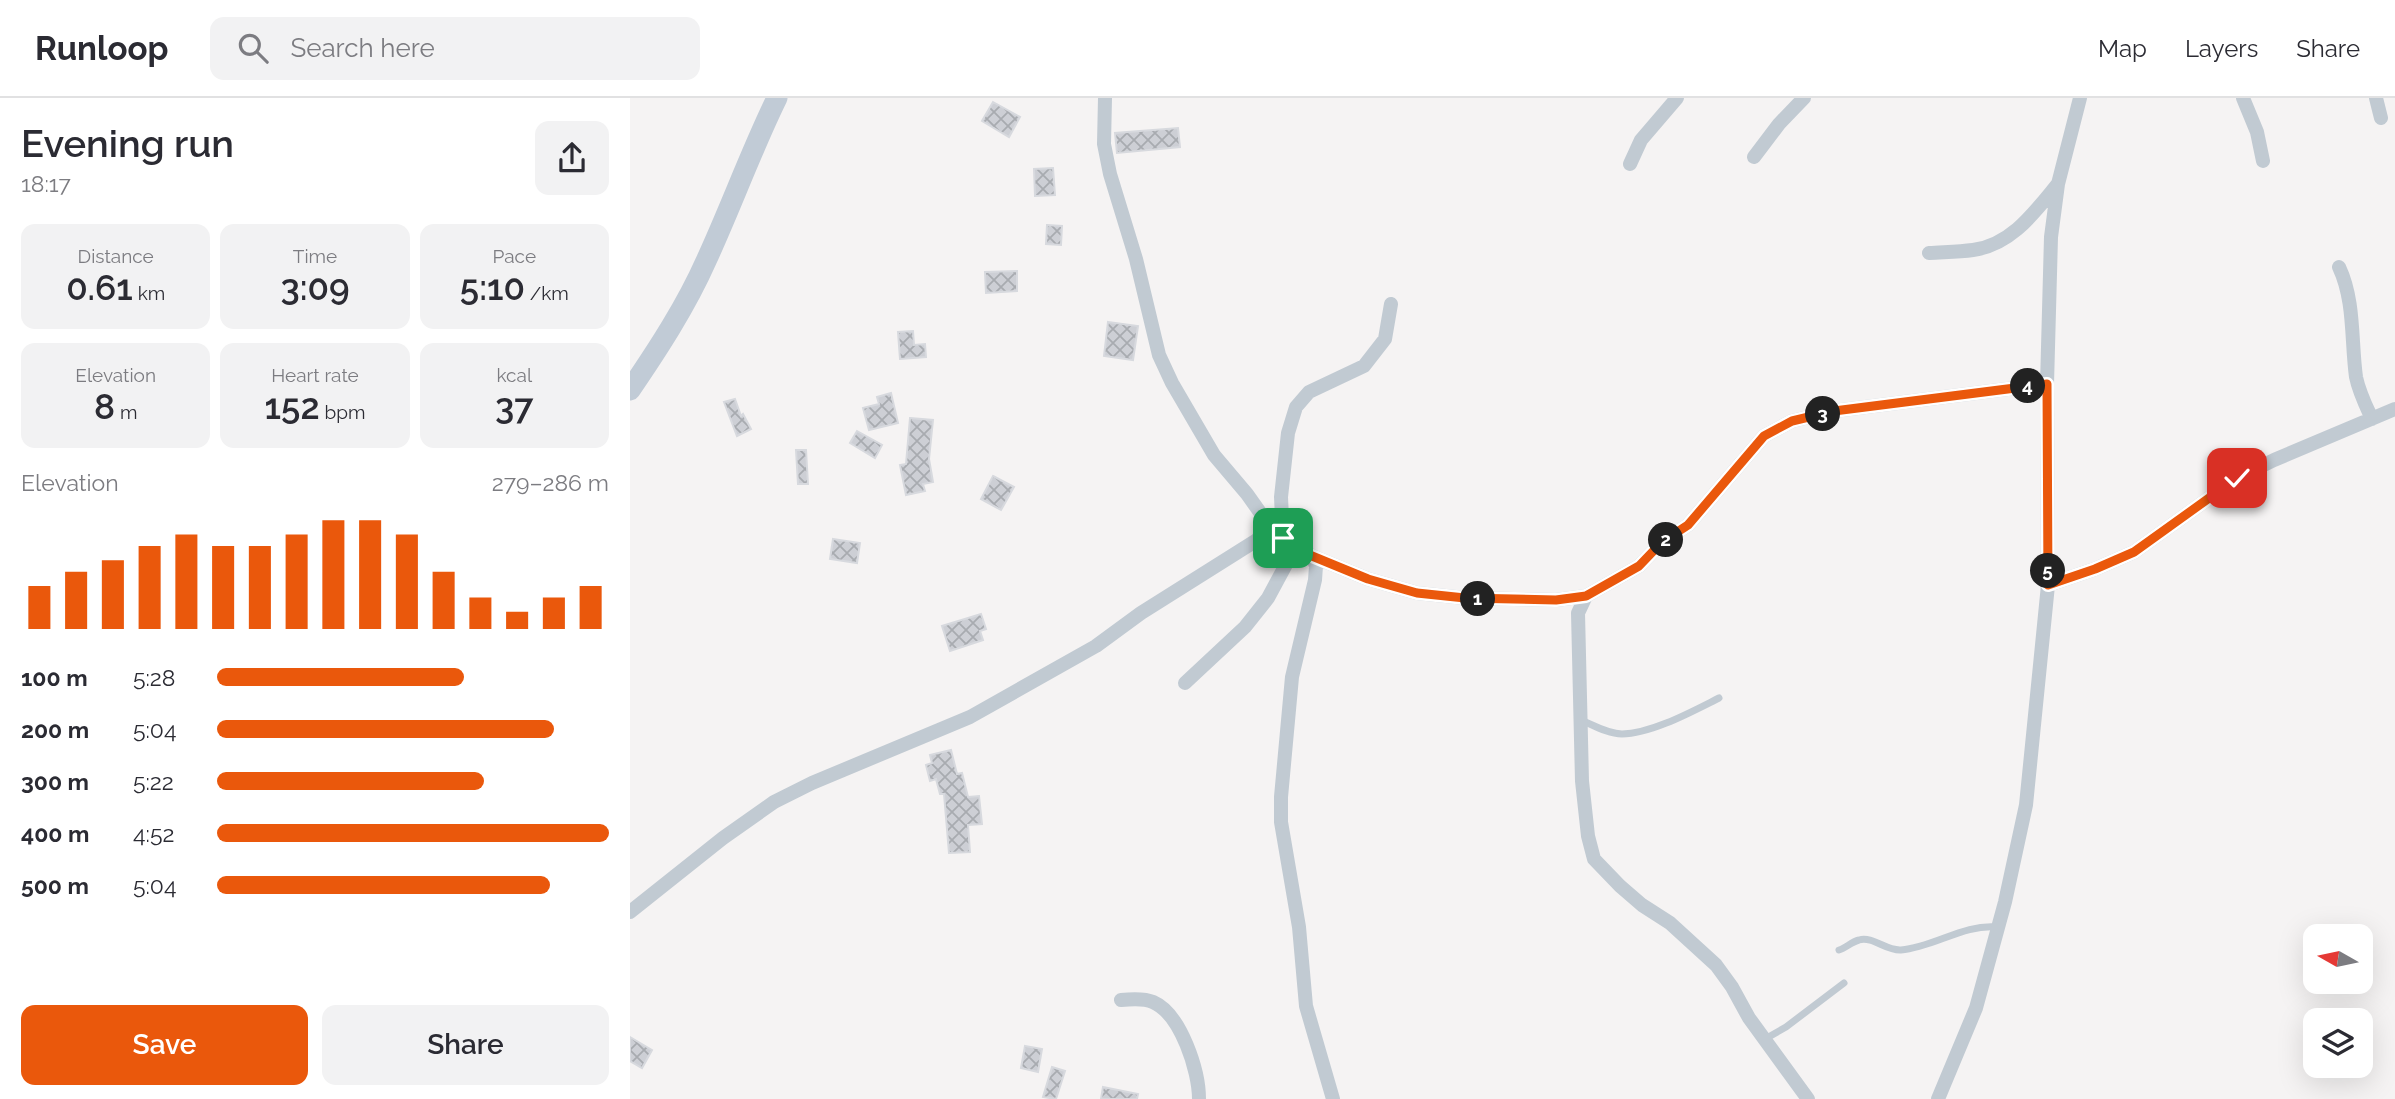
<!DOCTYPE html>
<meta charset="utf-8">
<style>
:root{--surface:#fff;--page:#f2f2f3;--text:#2b2b33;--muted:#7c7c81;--line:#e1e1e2;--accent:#ea580c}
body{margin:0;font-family:Raleway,sans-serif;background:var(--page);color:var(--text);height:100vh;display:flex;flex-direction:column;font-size:26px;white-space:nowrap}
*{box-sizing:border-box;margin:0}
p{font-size:23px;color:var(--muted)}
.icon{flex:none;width:38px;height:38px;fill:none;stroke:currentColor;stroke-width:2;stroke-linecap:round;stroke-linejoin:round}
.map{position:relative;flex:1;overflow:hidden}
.panel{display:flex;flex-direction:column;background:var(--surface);width:630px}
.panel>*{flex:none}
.needle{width:46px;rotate:279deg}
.controls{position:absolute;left:1673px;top:826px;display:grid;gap:14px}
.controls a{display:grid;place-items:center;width:70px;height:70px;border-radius:14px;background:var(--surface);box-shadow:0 7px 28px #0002;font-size:35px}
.pin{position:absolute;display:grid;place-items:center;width:60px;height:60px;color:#fff;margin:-30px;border-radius:14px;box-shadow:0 4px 10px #0006}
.km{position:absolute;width:35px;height:35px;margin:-18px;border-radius:50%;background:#222;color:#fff;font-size:19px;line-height:35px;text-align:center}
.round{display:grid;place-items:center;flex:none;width:74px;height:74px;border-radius:14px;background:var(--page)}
.summary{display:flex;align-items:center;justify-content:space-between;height:119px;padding:0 21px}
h1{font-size:38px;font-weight:600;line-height:52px}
.stats{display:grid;grid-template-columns:repeat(3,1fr);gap:10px;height:119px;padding:7px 21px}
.stats div{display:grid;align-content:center;border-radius:14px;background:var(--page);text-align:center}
.stats b{font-size:35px;font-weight:600}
.stats small{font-size:19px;font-weight:400}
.stats p{font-size:19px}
.chart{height:196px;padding:14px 21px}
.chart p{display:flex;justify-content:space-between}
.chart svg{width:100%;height:126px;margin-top:7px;stroke:var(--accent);stroke-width:6}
.button{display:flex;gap:14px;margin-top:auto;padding:14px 21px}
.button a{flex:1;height:80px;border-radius:14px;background:var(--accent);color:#fff;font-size:28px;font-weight:600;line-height:80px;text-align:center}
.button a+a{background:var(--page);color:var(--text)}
ul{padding:0 21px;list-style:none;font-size:23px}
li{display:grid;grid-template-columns:112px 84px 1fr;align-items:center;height:52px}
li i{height:18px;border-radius:9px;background:var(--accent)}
header{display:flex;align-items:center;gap:42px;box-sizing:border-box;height:98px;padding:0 35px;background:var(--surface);border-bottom:2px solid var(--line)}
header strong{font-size:33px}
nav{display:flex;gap:38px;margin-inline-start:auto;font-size:24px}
.search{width:490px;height:63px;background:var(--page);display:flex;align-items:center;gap:18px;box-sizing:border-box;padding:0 24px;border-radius:14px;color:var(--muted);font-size:26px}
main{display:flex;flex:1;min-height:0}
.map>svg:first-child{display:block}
</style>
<header>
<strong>Runloop</strong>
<div class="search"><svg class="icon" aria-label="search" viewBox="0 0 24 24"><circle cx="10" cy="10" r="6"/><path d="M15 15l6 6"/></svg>Search here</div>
<nav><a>Map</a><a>Layers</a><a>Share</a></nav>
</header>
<main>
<section class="panel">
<div class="summary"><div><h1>Evening run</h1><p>18:17</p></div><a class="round"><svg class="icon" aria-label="share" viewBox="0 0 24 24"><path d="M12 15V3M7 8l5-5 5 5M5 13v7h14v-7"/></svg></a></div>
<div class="stats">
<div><p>Distance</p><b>0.61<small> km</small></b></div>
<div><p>Time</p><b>3:09</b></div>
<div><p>Pace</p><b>5:10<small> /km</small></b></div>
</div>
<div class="stats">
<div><p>Elevation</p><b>8<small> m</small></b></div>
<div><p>Heart rate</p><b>152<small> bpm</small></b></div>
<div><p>kcal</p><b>37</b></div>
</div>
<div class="chart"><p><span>Elevation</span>279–286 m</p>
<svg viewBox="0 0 160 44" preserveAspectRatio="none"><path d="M5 44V29M15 44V24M25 44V20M35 44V15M45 44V11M55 44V15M65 44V15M75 44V11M85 44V6M95 44V6M105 44V11M115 44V24M125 44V33M135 44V38M145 44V33M155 44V29"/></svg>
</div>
<ul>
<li><b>100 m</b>5:28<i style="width:63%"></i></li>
<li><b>200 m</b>5:04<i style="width:86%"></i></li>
<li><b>300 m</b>5:22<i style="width:68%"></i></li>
<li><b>400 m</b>4:52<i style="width:100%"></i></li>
<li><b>500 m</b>5:04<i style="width:85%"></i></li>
</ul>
<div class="button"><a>Save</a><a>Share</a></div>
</section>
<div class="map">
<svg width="1765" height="1001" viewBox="0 0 1765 1001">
<defs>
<pattern id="building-cross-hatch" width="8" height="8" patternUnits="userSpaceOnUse" patternTransform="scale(1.75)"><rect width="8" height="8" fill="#cdcfd5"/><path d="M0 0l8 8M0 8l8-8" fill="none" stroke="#a8abb0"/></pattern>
</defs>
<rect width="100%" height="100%" fill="#f5f3f3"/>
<!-- building -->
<path fill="url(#building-cross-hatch)" stroke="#d7d9de" stroke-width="2" d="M363,4L390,19L379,39L352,23Z
M548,30L550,49L487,55L485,35Z
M423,70L425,97L405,98L404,71Z
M417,127L432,128L431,147L416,146Z
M387,173V193L356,195L355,174Z
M478,224L508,228L503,262L474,258Z
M283,233L284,247L295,246L296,259L270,261L268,234Z
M261,295L268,325L239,332L233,310L249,306L247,299Z
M105,301L111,318L113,316L121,331L107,338L94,304Z
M280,320L303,322L299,361L303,384L293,386L295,393L276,397L270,367L276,366Z
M227,333L252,347L245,360L220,345Z
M166,352H176L178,386H168Z
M363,378L384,389L371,412L351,401Z
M203,441L230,445L227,465L200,461Z
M351,516L356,531L350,533L353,542L320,553L312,528Z
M321,652L327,676L332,675L338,699L349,698L352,726L338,727L340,754L319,755L314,696H310L306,681L300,683L296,667L302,665L300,657Z
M0,939L22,952L12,970L0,963Z
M395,948L412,951L408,974L391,970Z
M422,969L435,973L426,1001L413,999Z
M473,989L508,996L507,1001H471Z"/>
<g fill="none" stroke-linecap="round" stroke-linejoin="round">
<!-- lane -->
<path stroke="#c1cad2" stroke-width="7" d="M951,622C963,627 978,636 992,636C1021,636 1063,613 1089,600
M1209,852C1216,850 1221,844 1229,842C1243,838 1256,853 1271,852C1305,849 1333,826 1367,829
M1135,941L1156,929L1214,885"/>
<!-- street -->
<path stroke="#c1cad2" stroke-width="14" d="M475,0L474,46L480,76L506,161L529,257L542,285L584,357L617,396L634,420L653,440L682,458L738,481L787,495L835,500L926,502L956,498L1009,468L1032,444L1058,427L1134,338L1162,323L1204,313L1417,286
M1613,0L1627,34L1633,63
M1746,0L1751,20
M1124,59L1149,26L1174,0
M1000,66L1011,42L1047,0
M1299,155C1313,154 1328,154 1343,152C1381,147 1404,115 1427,87
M1709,169C1725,203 1721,243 1726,279C1729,294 1736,308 1742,321
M653,440L651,399L658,335L666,309L679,294L734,268L755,241L761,206
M682,458L686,468L685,482L662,579L651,699V724L669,829L676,908L703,1001
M1418,487L1465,471L1504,454L1607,380L1644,362L1765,311
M956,498L948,515L952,683L958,738L964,761L990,788L1012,807L1040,825L1086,867L1102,889L1119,920L1178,1001
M555,585L615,529L638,500L666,448
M0,814L93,740L144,704L182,685L340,619L466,548L511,515L627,442L633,434L634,420
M491,902C501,901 514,900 523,904C551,916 569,973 569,1001
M1308,1001L1346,910L1375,804L1396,707L1418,487L1417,286L1421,139L1428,86L1450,0"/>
<!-- secondary -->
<path stroke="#c1cbd6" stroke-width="21" d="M0,292C28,251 56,208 76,163C101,109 121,53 147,0"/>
</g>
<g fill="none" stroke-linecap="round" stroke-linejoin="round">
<!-- route casing -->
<g stroke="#fff" stroke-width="14">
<path id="route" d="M653,440L682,458L738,481L787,495L835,500L926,502L956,498L1009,468L1032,444L1058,427L1134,338L1162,323L1204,313L1417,286L1418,487L1465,471L1504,454L1607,380"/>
</g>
<!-- route -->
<use href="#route" stroke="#ea580c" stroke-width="9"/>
</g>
</svg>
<div class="controls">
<a><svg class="needle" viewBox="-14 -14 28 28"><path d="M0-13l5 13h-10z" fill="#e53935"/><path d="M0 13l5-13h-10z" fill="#7c7c81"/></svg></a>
<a><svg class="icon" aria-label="layers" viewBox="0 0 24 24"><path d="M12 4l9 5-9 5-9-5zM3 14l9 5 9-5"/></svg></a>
</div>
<div class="pin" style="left:653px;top:440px;background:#1e9e55"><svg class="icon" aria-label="arrive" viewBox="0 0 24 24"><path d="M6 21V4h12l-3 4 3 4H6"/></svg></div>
<div class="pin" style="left:1607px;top:380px;background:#d93025"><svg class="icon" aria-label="check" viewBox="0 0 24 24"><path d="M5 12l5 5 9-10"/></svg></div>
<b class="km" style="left:848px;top:501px">1</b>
<b class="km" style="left:1036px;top:442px">2</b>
<b class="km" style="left:1193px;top:316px">3</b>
<b class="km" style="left:1398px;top:288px">4</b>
<b class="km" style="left:1418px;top:473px">5</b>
</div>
</main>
